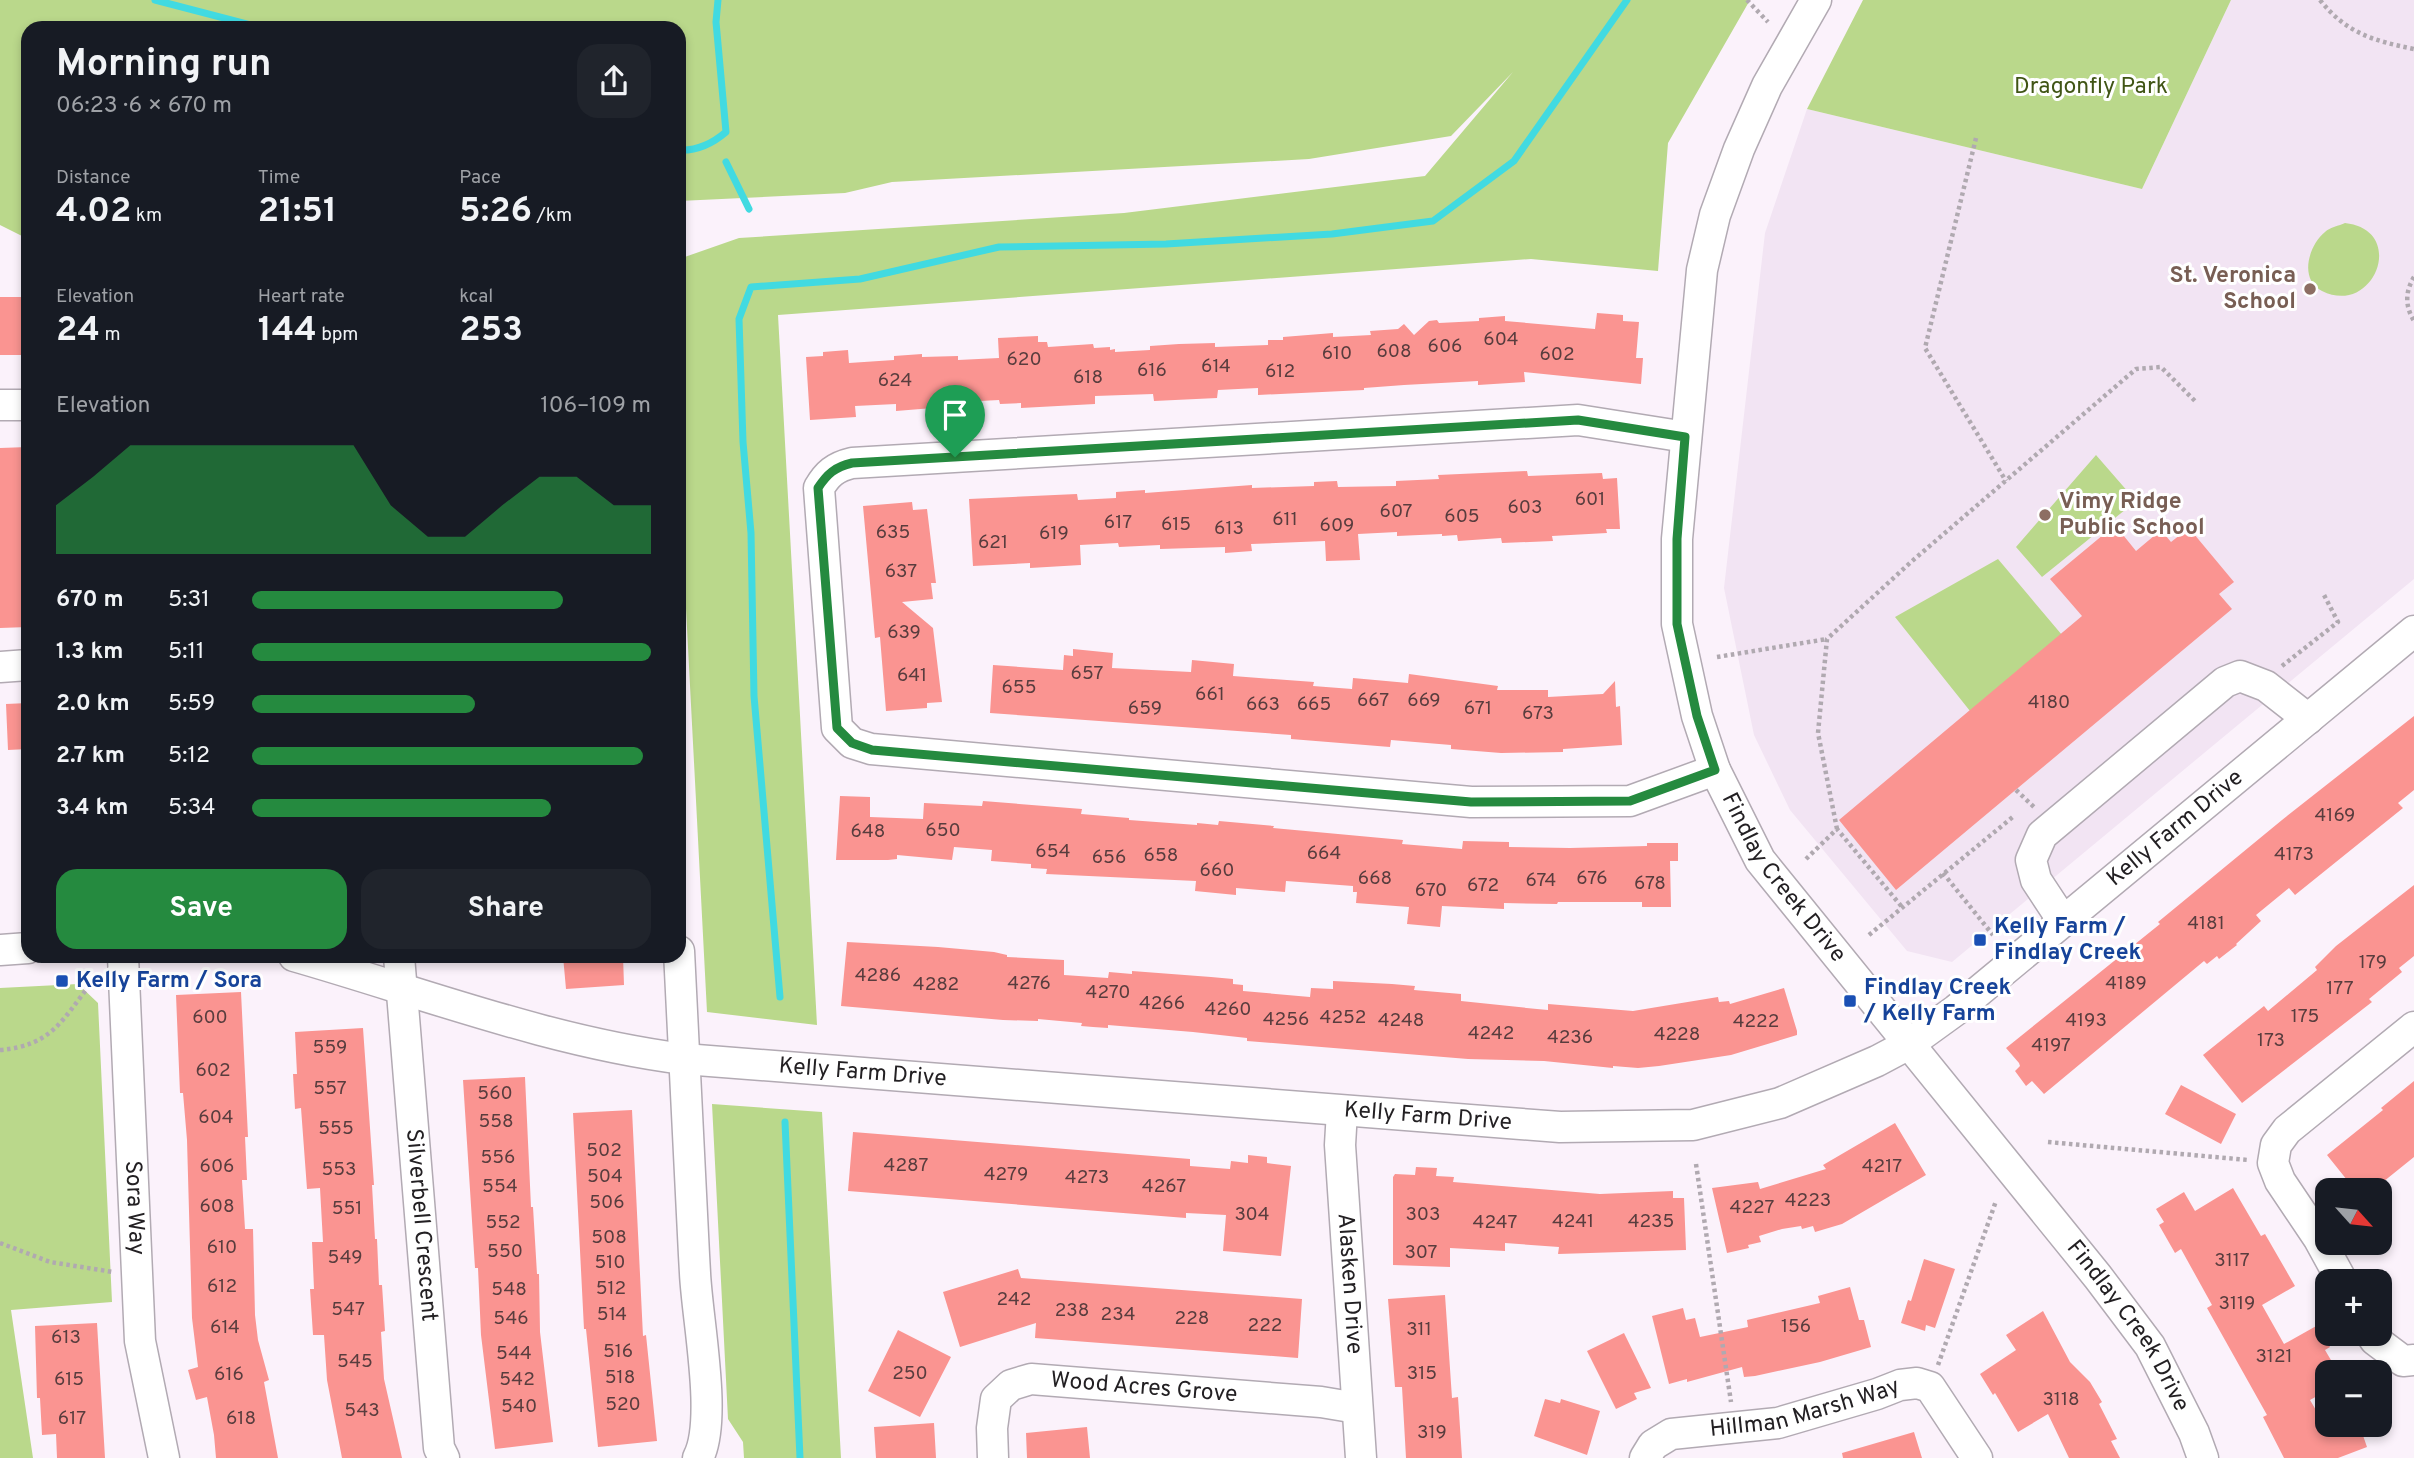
<!DOCTYPE html>
<meta charset="utf-8">
<style>
:root{--surface:#171b24;--page:#20242c;--text:#f1f3f6;--muted:#9ea1a6;--accent:#258a3f}
body{margin:0;font-family:Overpass,sans-serif;background:var(--page);color:var(--text);height:100vh;display:flex;flex-direction:column;font-size:26px;white-space:nowrap}
*{box-sizing:border-box;margin:0}
p{font-size:23px;color:var(--muted)}
.icon{flex:none;width:38px;height:38px;fill:none;stroke:currentColor;stroke-width:2;stroke-linecap:round;stroke-linejoin:round}
.map{position:relative;flex:1;overflow:hidden}
.side{position:absolute;left:21px;top:21px;width:665px;height:942px;display:flex;flex-direction:column;background:var(--surface);border-radius:21px;box-shadow:0 4px 10px #0003}
.side>*{flex:none}
.needle{width:46px;rotate:117deg}
.fabs{position:absolute;left:2315px;top:1178px;display:grid;gap:14px}
.fabs a{display:grid;place-items:center;width:77px;height:77px;border-radius:14px;background:var(--surface);box-shadow:0 4px 10px #0003;font-size:35px}
.pin{position:absolute;display:grid;place-items:center;width:60px;height:60px;color:#fff;margin:-72px -30px;border-radius:50% 50% 50% 0;rotate:-45deg;box-shadow:0 0 7px #0007}
.pin .icon{rotate:45deg}
.round{display:grid;place-items:center;flex:none;width:74px;height:74px;border-radius:21px;background:var(--page)}
.headline{display:flex;align-items:center;justify-content:space-between;height:119px;padding:0 35px}
h1{font-size:38px;font-weight:700;line-height:52px}
.metrics{display:grid;grid-template-columns:repeat(3,1fr);gap:10px;height:119px;padding:7px 35px}
.metrics div{display:grid;align-content:center}
.metrics b{font-size:35px;font-weight:700}
.metrics small{font-size:19px;font-weight:400}
.metrics p{font-size:19px}
.chart{height:196px;padding:14px 35px}
.chart p{display:flex;justify-content:space-between}
.chart svg{width:100%;height:126px;margin-top:7px;fill:var(--accent);opacity:.7}
.button{display:flex;gap:14px;margin-top:auto;padding:14px 35px}
.button a{flex:1;height:80px;border-radius:21px;background:var(--accent);color:#fff;font-size:28px;font-weight:700;line-height:80px;text-align:center}
.button a+a{background:var(--page);color:var(--text)}
ul{padding:0 35px;list-style:none;font-size:23px}
li{display:grid;grid-template-columns:112px 84px 1fr;align-items:center;height:52px}
li i{height:18px;border-radius:9px;background:var(--accent)}
.map>svg:first-child{display:block}
</style>
<div class="map">
<svg width="2414" height="1458" viewBox="0 0 2414 1458">
<rect width="100%" height="100%" fill="#fbf2fb"/>
<!-- built -->
<path fill="#f2e4f3" d="M2231,0H2414V579L1952,962L1907,951L1790,810L1754,735L1724,588L1765,233L1807,109L2142,189Z"/>
<!-- green -->
<path fill="#bad88b" d="M0,0H1750L1668,143L1658,271L1531,259L778,315L817,1025L707,1012L679,474V259L739,238L1124,213L1425,176L1513,72L1451,136L1309,159L892,182L845,193L679,201V28H28V235L22,236L0,225Z
M1863,0H2231L2142,189L1807,109Z
M2345,223C2408,230 2374,317 2322,291C2299,280 2308,246 2325,232C2330,227 2339,226 2345,223Z
M2096,455L2136,501L2042,577L2016,547Z
M1998,559L2062,635L1970,711L1895,617Z
M78,984L98,1003L112,1302L11,1310L33,1458H0V988Z
M712,1104L822,1112L841,1458H744L743,1442L728,1419Z"/>
<g fill="none" stroke-linecap="round" stroke-linejoin="round">
<!-- stream -->
<path stroke="#41dae1" stroke-width="7" d="M155,0L262,28
M679,150C697,151 712,144 726,132L716,22L718,0
M726,162L749,209
M780,997L754,696L751,533L743,442L739,319L751,287L860,279L999,247L1166,244L1332,234L1433,221L1514,161L1627,0
M785,1122L800,1458"/>
</g>
<!-- building -->
<path fill="#fa9491" d="M0,297H26L28,355H0Z
M1597,313L1623,315V321L1639,322L1636,358H1643L1641,384L1524,372L1525,382L1478,385V381L1404,385L1364,388V390L1258,395V388L1218,390L1217,398L1154,401L1153,394L1095,396V404L1021,408V403L1000,404L999,400L961,402L960,411L933,412V408L896,411V404L855,406L856,417L810,420L806,357L823,356V352L848,350L849,363L894,360V356L922,354V357L958,356V360L999,358L998,338L1038,336V342H1047L1048,347L1093,344L1094,348L1110,347V350L1115,349V352L1150,350V346L1179,344L1215,343V347L1268,345V340H1283V337L1333,333V337L1371,335L1370,331L1398,329L1404,324L1414,335L1429,321L1437,320L1439,323L1479,321V318L1505,316V321L1595,329Z
M28,447V627L0,628V448Z
M1527,471L1528,476L1602,473L1603,479L1617,478L1620,529H1606L1607,533L1552,536L1553,541L1502,543L1501,538L1458,541L1457,535L1442,536V534L1397,536V532L1358,534L1360,560L1326,561L1325,541L1251,544L1252,551L1225,553V547L1160,549V545L1119,547L1118,543L1080,545L1081,565L1030,568V563L973,566L969,499L1077,494L1078,500L1116,498V492L1145,490V493L1252,485V488L1314,486V482L1337,481L1338,487L1396,486V481L1439,479L1438,475Z
M912,502L913,510L927,509L936,583H931L933,599L902,602L933,628L942,702L927,703V708L886,711L880,637L875,638L863,506Z
M2115,525L2136,551L2161,530L2171,542L2189,528L2234,582L2219,594L2232,609L1896,890L1839,820L2082,616L2050,579Z
M1073,649L1113,653L1112,668L1191,672L1192,660L1234,664L1233,676L1314,682L1313,686L1352,689L1353,678L1408,683L1409,674L1498,686L1497,690H1548V697L1603,694L1615,681L1616,707L1620,706L1622,745L1563,749V752L1501,753L1451,749V745L1391,740L1390,747L1291,739V735L990,713L993,665L1063,670L1064,655L1073,656Z
M28,703V749L8,750L6,704Z
M2414,716V790L2398,803L2403,808L2295,895L2289,888L2256,915L2261,921L2236,944L2237,945L2219,959L2217,956L2207,964L2204,961L2044,1094L2032,1081L2026,1086L2015,1071L2020,1066L2019,1063L2006,1048L2160,924L2158,922L2282,820Z
M840,796L870,797V817L923,819L924,803L982,806L983,801L1082,809L1081,814L1129,818V820L1197,825V823L1218,825L1219,821L1274,826L1273,828L1403,840L1402,844L1462,849L1463,841L1509,842V847L1570,848L1647,846V843H1678V861H1670L1671,907H1642V902H1558L1557,904L1504,903V909L1442,906L1440,927L1407,924L1409,907L1356,903L1357,892H1353V886L1286,881L1285,892L1236,888V895L1195,891L1196,881L1046,874L1047,869L1031,868V864L991,861L992,850L954,847L952,860L897,855V859L888,860H836Z
M2414,885V956L2399,968L2402,972L2369,999L2372,1002L2242,1103L2203,1055L2264,1006L2268,1011L2317,970L2315,967L2336,946Z
M847,942L938,947L994,952L1007,955V957L1064,960V975L1108,978L1109,972L1132,974V971L1211,977L1233,979V984L1243,985V991L1310,997L1311,988L1333,989V981L1392,984L1415,986L1414,990L1461,994V1001L1537,1009L1548,1010V1004L1633,1011L1718,997L1719,1002L1729,1001L1730,1004L1784,988L1797,1031V1035L1731,1055L1659,1066L1638,1068L1613,1066V1068L1544,1061L1468,1059L1297,1045L1247,1041V1038L1193,1032L1108,1025V1028L1093,1027L1081,1026L1082,1023L1038,1019V1021L1003,1020L841,1006Z
M563,956H623L624,985L566,989Z
M241,992L248,1137H245L247,1180H242L245,1229H253L255,1315L258,1340L269,1380L264,1382L278,1458H216L214,1435L207,1397L196,1400L188,1370L198,1367L192,1318L187,1140L183,1093H180L176,995Z
M363,1028L374,1185H372L375,1239H377L379,1285H382L385,1331L381,1332L384,1379L402,1458H342L327,1380L324,1335H313L310,1289H314L312,1242H323L320,1188L307,1189L301,1108L295,1109L293,1074H297L295,1032Z
M525,1077L531,1207H533L537,1274H539L540,1332L553,1442L495,1449L481,1335L478,1268H475L463,1080Z
M2414,1081V1157L2373,1190H2355L2327,1155L2383,1110L2381,1108Z
M2181,1085L2236,1114L2221,1144L2165,1114Z
M632,1110L643,1336L646,1335L657,1441L598,1447L586,1329H584L573,1113Z
M1895,1123L1926,1175L1842,1224L1815,1232L1813,1226L1802,1229L1801,1226L1782,1229L1759,1236L1761,1242L1748,1245L1749,1248L1727,1253L1712,1188L1758,1182L1760,1189L1826,1169L1823,1165Z
M853,1132L1190,1159V1166L1230,1169L1231,1161L1248,1163V1155L1267,1157V1163L1291,1166L1281,1256L1223,1251L1226,1215L1186,1213V1218L848,1191Z
M1416,1167L1437,1168L1436,1176L1454,1177L1453,1182L1600,1194L1673,1191V1198H1684L1686,1250L1558,1254L1559,1247L1505,1243V1251L1450,1248V1267L1393,1265V1177L1395,1174L1415,1175Z
M2233,1188L2261,1236L2265,1234L2295,1286L2262,1305L2284,1344L2318,1325L2330,1347L2325,1350L2338,1372H2328V1390L2310,1400L2330,1434L2359,1424L2367,1447L2338,1458H2284L2263,1417L2267,1415L2207,1308L2212,1305L2181,1249L2175,1253L2159,1225L2164,1222L2156,1209L2184,1192L2195,1211Z
M1924,1259L1955,1269L1935,1328L1926,1325L1925,1331L1901,1323L1908,1300L1911,1301Z
M1018,1269L1021,1278L1302,1299L1298,1358L1035,1338L1036,1323L960,1347L943,1292Z
M1850,1287L1859,1320H1864L1871,1347L1820,1362L1755,1376L1744,1377L1742,1367L1687,1382V1379L1669,1384L1652,1316L1683,1308L1686,1320L1695,1318L1700,1337L1748,1327L1747,1320L1820,1303L1818,1296Z
M1445,1295L1452,1398L1458,1397L1462,1458H1406L1402,1387H1395L1388,1299Z
M2043,1311L2070,1362L2090,1382L2102,1402L2099,1404L2117,1439L2111,1441L2120,1458H2069L2048,1414L2018,1432L1995,1393L1993,1395L1980,1374L2016,1350L2006,1335Z
M97,1323L105,1458H57L56,1434L42,1435L40,1398H37L35,1326Z
M898,1330L951,1357L920,1417L868,1391Z
M1624,1333L1651,1388L1634,1393L1637,1399L1616,1409L1587,1351Z
M1545,1399L1560,1403L1561,1399L1600,1411L1587,1455L1534,1436Z
M934,1423L936,1458H876L874,1427Z
M1087,1427L1090,1458H1027L1026,1433Z
M1914,1432L1922,1458H1843L1842,1453Z"/>
<g fill="none" stroke-linecap="round" stroke-linejoin="round">
<!-- minor casing -->
<g stroke="#b2aab3" stroke-width="33">
<g id="minor">
<path id="s1" d="M1816,0L1767,86L1739,149L1715,215L1702,270L1677,539V624L1697,716L1715,770L1760,860L2098,1277L2150,1346L2194,1433L2203,1458"/>
<path d="M0,405H28"/>
<path d="M1686,437L1578,420L852,463C835,467 827,474 819,488L837,728L852,743L871,749L1471,802L1630,801L1715,770"/>
<path d="M0,667L28,665"/>
<path d="M2063,921L2036,880L2031,860L2042,835L2225,682L2240,676L2266,686L2308,719"/>
<path d="M0,950L28,948"/>
<path d="M679,951C684,1059 689,1166 695,1273C697,1319 718,1420 698,1458"/>
<path id="s2" d="M123,956L140,1341L164,1458"/>
<path id="s3" d="M294,956C423,993 550,1042 684,1059L1560,1127L1693,1125L1780,1103L1877,1061L1909,1044L1956,1010L2414,631"/>
<path id="s4" d="M399,956L439,1448L444,1458"/>
<path id="s5" d="M1342,1111L1340,1145L1361,1458"/>
<path d="M2342,1281L2319,1239L2280,1181L2273,1163L2276,1145L2287,1130L2414,1027"/>
<path d="M2371,1334L2375,1340L2403,1361L2414,1360"/>
<path id="s6" d="M993,1458L992,1428L996,1399L1011,1385L1031,1379L1321,1402L1357,1408"/>
<path id="s7" d="M1645,1458L1653,1445L1671,1434L1778,1423L1877,1394L1900,1385L1917,1383L1930,1387L1977,1458"/>
</g>
</g>
<!-- path -->
<path stroke="#b0a9b0" stroke-width="4.5" stroke-dasharray="3.5 3.5" stroke-linecap="butt" d="M1747,0L1768,22
M2320,0C2346,33 2374,41 2414,49
M1976,138L1925,348L2006,481
M2414,277C2405,292 2405,306 2414,321
M679,384L682,378V257
M1717,657L1827,639
M2282,666L2338,622L2323,593
M2016,790L2035,808
M1837,829L1818,733L1827,639L1911,562L2136,369L2161,367L2196,402
M1806,859L1837,829L1902,907
M1943,873L1993,935
M1869,935L2014,816
M0,1050C52,1046 63,1019 92,982
M2048,1142L2248,1160
M1696,1164L1731,1402
M0,1243L50,1262L113,1272
M1938,1365L1996,1201"/>
<!-- minor -->
<use href="#minor" stroke="#fff" stroke-width="30"/>
</g>
<g fill="none" stroke-linecap="round" stroke-linejoin="round">
<!-- route casing -->
<g stroke="#fff" stroke-width="14">
<path id="route" d="M1578,420L1685,437L1677,539V624L1697,716L1715,770L1630,801L1471,802L872,750L852,743L837,728L818,488C827,474 835,467 852,463Z"/>
</g>
<!-- route -->
<use href="#route" stroke="#258a3f" stroke-width="9"/>
</g>
<!-- markers -->
<g fill="#8d6e63" stroke="#fff" stroke-width="2.5">
<circle cx="2310" cy="289" r="7"/>
<circle cx="2045" cy="515" r="7"/>
</g>
<g fill="#1a4fb4" stroke="#fff" stroke-width="2.5">
<rect x="1973" y="933" width="14" height="14" rx="3.5"/>
<rect x="55" y="974" width="14" height="14" rx="3.5"/>
<rect x="1843" y="994" width="14" height="14" rx="3.5"/>
</g>
<g text-anchor="middle" dominant-baseline="central" stroke-width="6" stroke-linejoin="round" paint-order="stroke">
<!-- number labels -->
<g font-size="19" fill="#593d3e">
<text x="1501" y="340">604</text>
<text x="1445" y="347">606</text>
<text x="1394" y="352">608</text>
<text x="1337" y="354">610</text>
<text x="1557" y="355">602</text>
<text x="1024" y="360">620</text>
<text x="1216" y="367">614</text>
<text x="1152" y="371">616</text>
<text x="1280" y="372">612</text>
<text x="1088" y="378">618</text>
<text x="895" y="381">624</text>
<text x="1590" y="500">601</text>
<text x="1525" y="508">603</text>
<text x="1396" y="512">607</text>
<text x="1462" y="517">605</text>
<text x="1285" y="520">611</text>
<text x="1118" y="523">617</text>
<text x="1176" y="525">615</text>
<text x="1337" y="526">609</text>
<text x="1229" y="529">613</text>
<text x="893" y="533">635</text>
<text x="1054" y="534">619</text>
<text x="993" y="543">621</text>
<text x="901" y="572">637</text>
<text x="904" y="633">639</text>
<text x="1087" y="674">657</text>
<text x="912" y="676">641</text>
<text x="1019" y="688">655</text>
<text x="1210" y="695">661</text>
<text x="1373" y="701">667</text>
<text x="1424" y="701">669</text>
<text x="2049" y="703">4180</text>
<text x="1263" y="705">663</text>
<text x="1314" y="705">665</text>
<text x="1145" y="709">659</text>
<text x="1478" y="709">671</text>
<text x="1538" y="714">673</text>
<text x="2335" y="816">4169</text>
<text x="943" y="831">650</text>
<text x="868" y="832">648</text>
<text x="1053" y="852">654</text>
<text x="1324" y="854">664</text>
<text x="2294" y="855">4173</text>
<text x="1161" y="856">658</text>
<text x="1109" y="858">656</text>
<text x="1217" y="871">660</text>
<text x="1375" y="879">668</text>
<text x="1592" y="879">676</text>
<text x="1541" y="881">674</text>
<text x="1650" y="884">678</text>
<text x="1483" y="886">672</text>
<text x="1431" y="891">670</text>
<text x="2206" y="924">4181</text>
<text x="2373" y="963">179</text>
<text x="878" y="976">4286</text>
<text x="1029" y="984">4276</text>
<text x="2126" y="984">4189</text>
<text x="936" y="985">4282</text>
<text x="2340" y="989">177</text>
<text x="1108" y="993">4270</text>
<text x="1162" y="1004">4266</text>
<text x="1228" y="1010">4260</text>
<text x="2305" y="1017">175</text>
<text x="210" y="1018">600</text>
<text x="1343" y="1018">4252</text>
<text x="1286" y="1020">4256</text>
<text x="1401" y="1021">4248</text>
<text x="2086" y="1021">4193</text>
<text x="1756" y="1022">4222</text>
<text x="1491" y="1034">4242</text>
<text x="1677" y="1035">4228</text>
<text x="1570" y="1038">4236</text>
<text x="2271" y="1041">173</text>
<text x="2051" y="1046">4197</text>
<text x="330" y="1048">559</text>
<text x="213" y="1071">602</text>
<text x="330" y="1089">557</text>
<text x="495" y="1094">560</text>
<text x="216" y="1118">604</text>
<text x="496" y="1122">558</text>
<text x="336" y="1129">555</text>
<text x="604" y="1151">502</text>
<text x="498" y="1158">556</text>
<text x="906" y="1166">4287</text>
<text x="217" y="1167">606</text>
<text x="1882" y="1167">4217</text>
<text x="339" y="1170">553</text>
<text x="1006" y="1175">4279</text>
<text x="605" y="1177">504</text>
<text x="1087" y="1178">4273</text>
<text x="500" y="1187">554</text>
<text x="1164" y="1187">4267</text>
<text x="1808" y="1201">4223</text>
<text x="607" y="1203">506</text>
<text x="217" y="1207">608</text>
<text x="1752" y="1208">4227</text>
<text x="347" y="1209">551</text>
<text x="1252" y="1215">304</text>
<text x="1423" y="1215">303</text>
<text x="1573" y="1222">4241</text>
<text x="1651" y="1222">4235</text>
<text x="503" y="1223">552</text>
<text x="1495" y="1223">4247</text>
<text x="609" y="1238">508</text>
<text x="222" y="1248">610</text>
<text x="505" y="1252">550</text>
<text x="1421" y="1253">307</text>
<text x="345" y="1258">549</text>
<text x="2232" y="1261">3117</text>
<text x="610" y="1263">510</text>
<text x="222" y="1287">612</text>
<text x="611" y="1289">512</text>
<text x="509" y="1290">548</text>
<text x="1014" y="1300">242</text>
<text x="2237" y="1304">3119</text>
<text x="348" y="1310">547</text>
<text x="1072" y="1311">238</text>
<text x="612" y="1315">514</text>
<text x="1118" y="1315">234</text>
<text x="511" y="1319">546</text>
<text x="1192" y="1319">228</text>
<text x="1265" y="1326">222</text>
<text x="1796" y="1327">156</text>
<text x="225" y="1328">614</text>
<text x="1419" y="1330">311</text>
<text x="66" y="1338">613</text>
<text x="618" y="1352">516</text>
<text x="514" y="1354">544</text>
<text x="2274" y="1357">3121</text>
<text x="355" y="1362">545</text>
<text x="910" y="1374">250</text>
<text x="1422" y="1374">315</text>
<text x="229" y="1375">616</text>
<text x="620" y="1378">518</text>
<text x="69" y="1380">615</text>
<text x="517" y="1380">542</text>
<text x="2061" y="1400">3118</text>
<text x="623" y="1405">520</text>
<text x="519" y="1407">540</text>
<text x="362" y="1411">543</text>
<text x="72" y="1419">617</text>
<text x="241" y="1419">618</text>
<text x="1432" y="1433">319</text>
</g>
<!-- park labels -->
<g font-size="23" fill="#405515" stroke="#fff">
<text x="2091" y="87">Dragonfly Park</text>
</g>
<!-- education labels -->
<g font-size="23" font-weight="bold" fill="#785e54" stroke="#fff" text-anchor="end">
<text x="2296" y="276">St. Veronica<tspan x="2296" dy="26">School</tspan></text>
<text x="2059" y="502" text-anchor="start">Vimy Ridge<tspan x="2059" dy="26">Public School</tspan></text>
</g>
<!-- street labels -->
<g font-size="23" fill="#232023" stroke="#fff">
<text stroke="none"><textPath href="#s3" startOffset="1990">Kelly Farm Drive</textPath></text>
<text stroke="none"><textPath href="#s1" startOffset="929">Findlay Creek Drive</textPath></text>
<text stroke="none"><textPath href="#s3" startOffset="583">Kelly Farm Drive</textPath></text>
<text stroke="none"><textPath href="#s3" startOffset="1150">Kelly Farm Drive</textPath></text>
<text stroke="none"><textPath href="#s2" startOffset="252">Sora Way</textPath></text>
<text stroke="none"><textPath href="#s4" startOffset="270">Silverbell Crescent</textPath></text>
<text stroke="none"><textPath href="#s5" startOffset="173">Alasken Drive</textPath></text>
<text stroke="none"><textPath href="#s1" startOffset="1496">Findlay Creek Drive</textPath></text>
<text stroke="none"><textPath href="#s6" startOffset="214">Wood Acres Grove</textPath></text>
<text stroke="none"><textPath href="#s7" startOffset="173">Hillman Marsh Way</textPath></text>
</g>
<!-- transit labels -->
<g font-size="23" font-weight="bold" fill="#164399" stroke="#fff" text-anchor="start">
<text x="1994" y="927">Kelly Farm /<tspan x="1994" dy="26">Findlay Creek</tspan></text>
<text x="76" y="981">Kelly Farm / Sora</text>
<text x="1864" y="988">Findlay Creek<tspan x="1864" dy="26">/ Kelly Farm</tspan></text>
</g>
</g>
</svg>
<div class="fabs">
<a><svg class="needle" viewBox="-14 -14 28 28"><path d="M0-13l5 13h-10z" fill="#e53935"/><path d="M0 13l5-13h-10z" fill="#9ea1a6"/></svg></a>
<a>+</a>
<a>−</a>
</div>
<div class="pin" style="left:955px;top:457px;background:#1e9e55"><svg class="icon" aria-label="arrive" viewBox="0 0 24 24"><path d="M6 21V4h12l-3 4 3 4H6"/></svg></div>
<section class="side">
<div class="headline"><div><h1>Morning run</h1><p>06:23 · 6 × 670 m</p></div><a class="round"><svg class="icon" aria-label="share" viewBox="0 0 24 24"><path d="M12 15V3M7 8l5-5 5 5M5 13v7h14v-7"/></svg></a></div>
<div class="metrics">
<div><p>Distance</p><b>4.02<small> km</small></b></div>
<div><p>Time</p><b>21:51</b></div>
<div><p>Pace</p><b>5:26<small> /km</small></b></div>
</div>
<div class="metrics">
<div><p>Elevation</p><b>24<small> m</small></b></div>
<div><p>Heart rate</p><b>144<small> bpm</small></b></div>
<div><p>kcal</p><b>253</b></div>
</div>
<div class="chart"><p><span>Elevation</span>106–109 m</p>
<svg viewBox="0 0 160 44" preserveAspectRatio="none"><path d="M0 44V27L10 17L20 6L30 6L40 6L50 6L60 6L70 6L80 6L90 27L100 38L110 38L120 27L130 17L140 17L150 27L160 27V44z"/></svg>
</div>
<ul>
<li><b>670 m</b>5:31<i style="width:78%"></i></li>
<li><b>1.3 km</b>5:11<i style="width:100%"></i></li>
<li><b>2.0 km</b>5:59<i style="width:56%"></i></li>
<li><b>2.7 km</b>5:12<i style="width:98%"></i></li>
<li><b>3.4 km</b>5:34<i style="width:75%"></i></li>
</ul>
<div class="button"><a>Save</a><a>Share</a></div>
</section>
</div>
